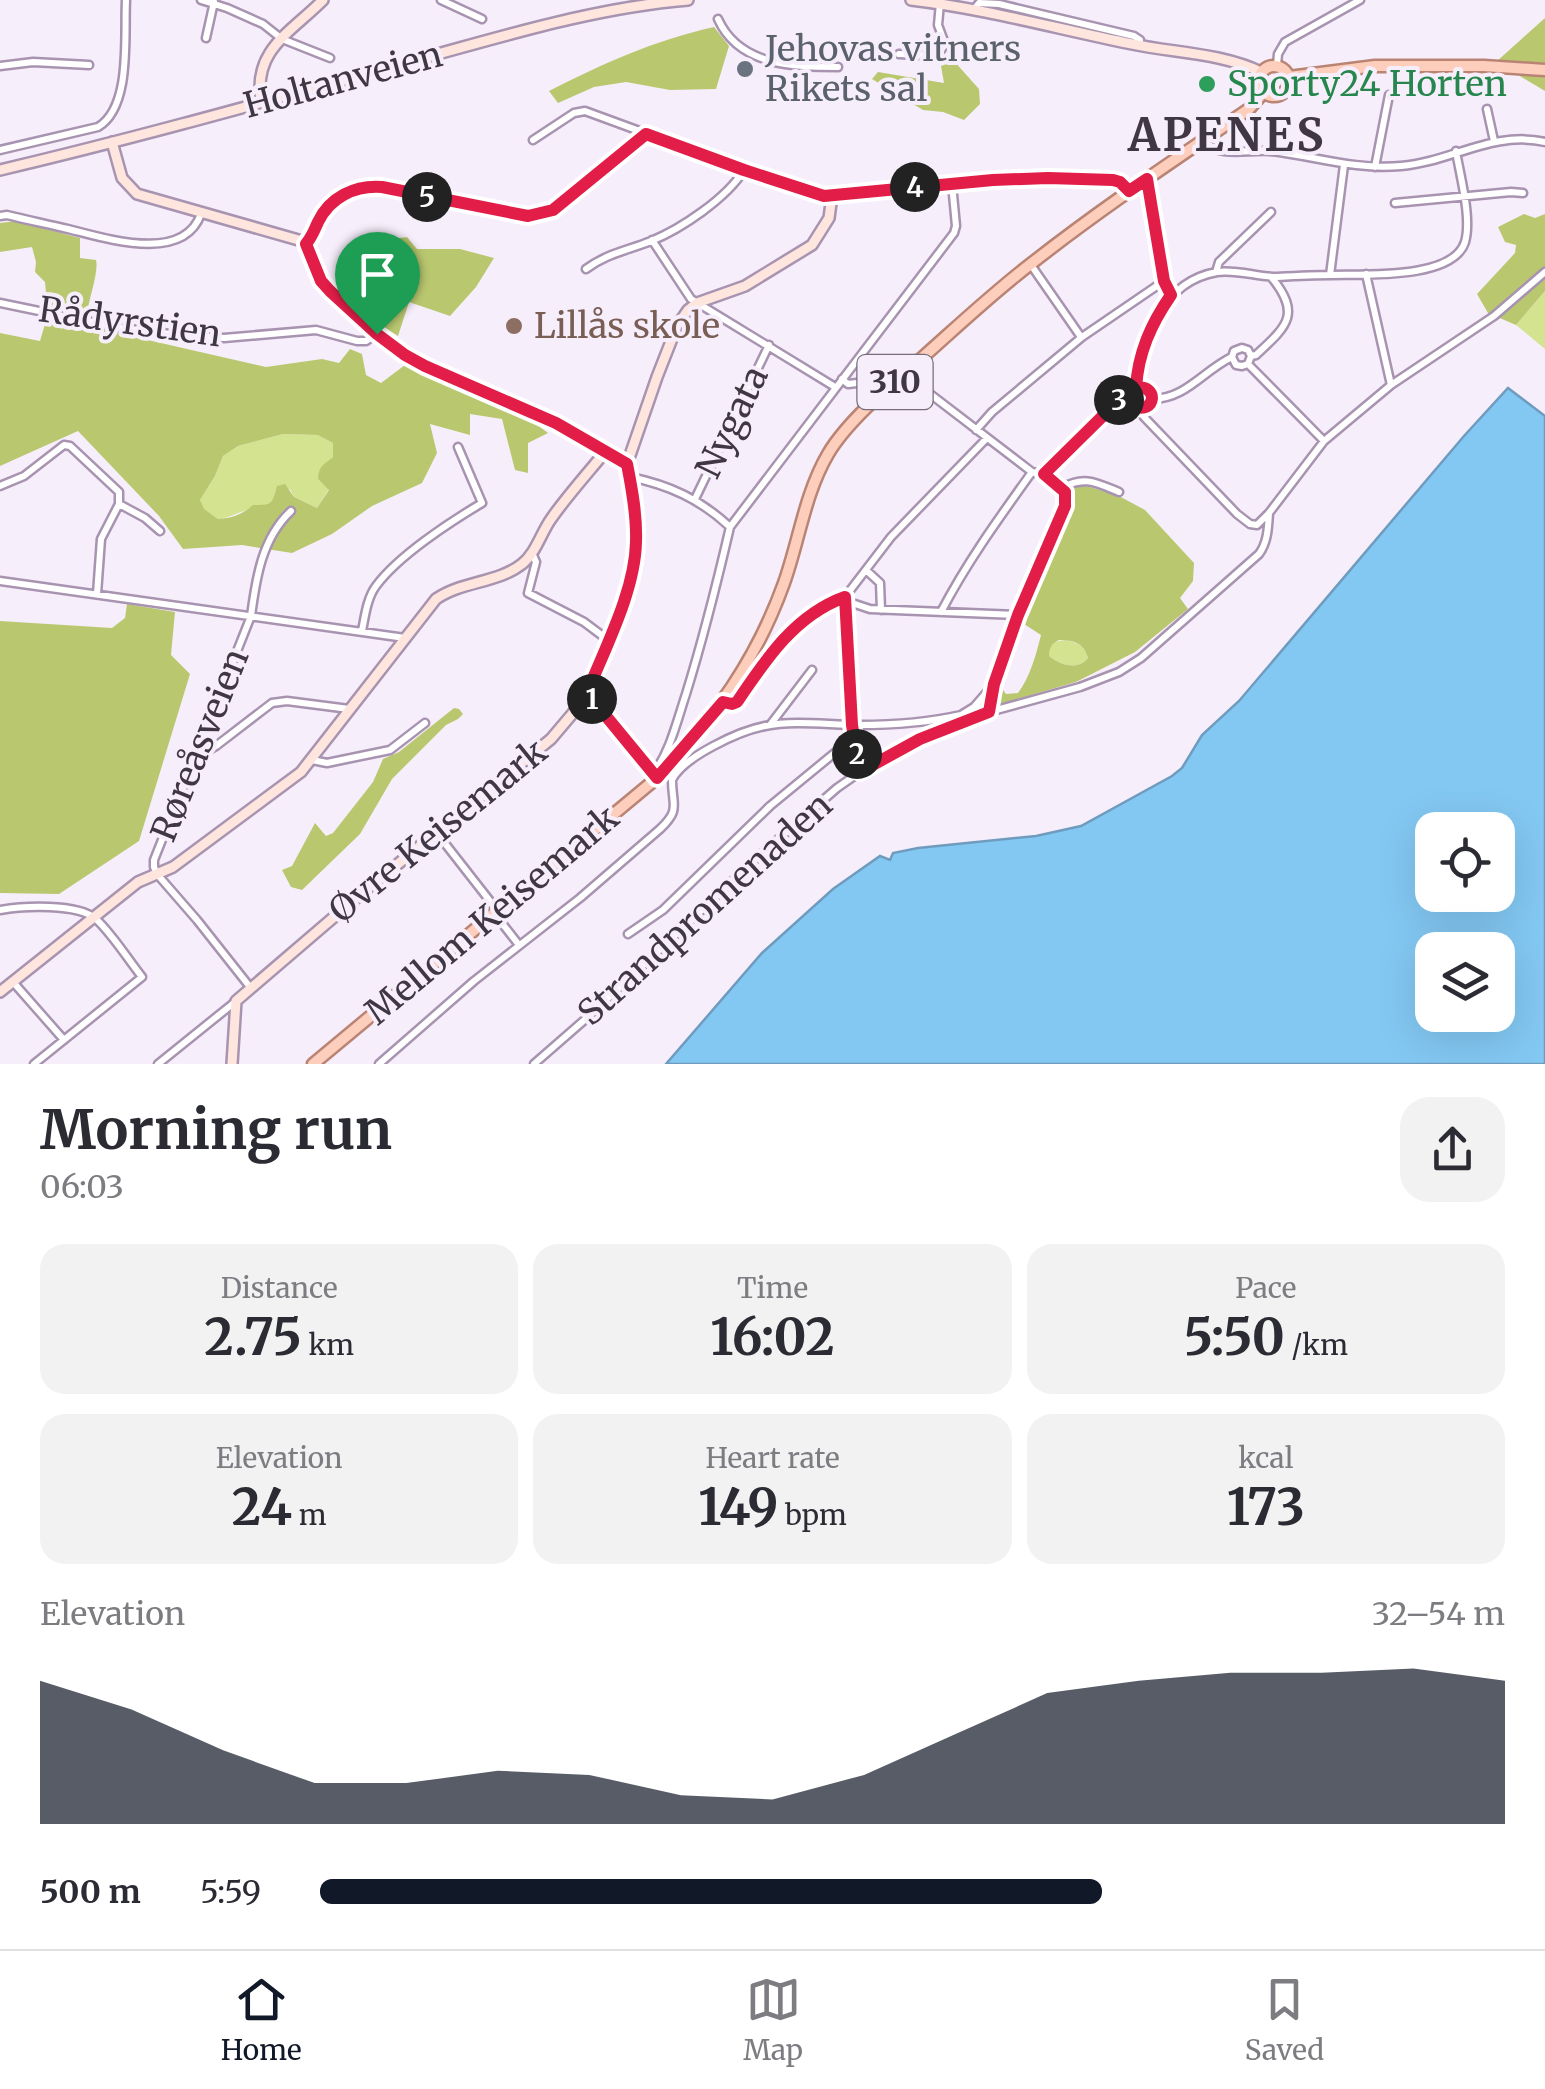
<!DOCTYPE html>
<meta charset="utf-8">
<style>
:root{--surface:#fff;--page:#f2f2f3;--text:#2b2b33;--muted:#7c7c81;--line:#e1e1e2;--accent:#111827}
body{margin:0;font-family:Merriweather,serif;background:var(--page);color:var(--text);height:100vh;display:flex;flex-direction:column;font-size:38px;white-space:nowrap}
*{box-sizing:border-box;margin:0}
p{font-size:32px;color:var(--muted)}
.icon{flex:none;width:55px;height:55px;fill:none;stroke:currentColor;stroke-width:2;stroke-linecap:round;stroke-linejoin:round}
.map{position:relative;height:1064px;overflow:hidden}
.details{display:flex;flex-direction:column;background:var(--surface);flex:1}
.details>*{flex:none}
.fabs{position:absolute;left:1415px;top:812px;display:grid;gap:20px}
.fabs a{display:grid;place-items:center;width:100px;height:100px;border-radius:20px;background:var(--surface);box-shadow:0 10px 40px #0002;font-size:50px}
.pin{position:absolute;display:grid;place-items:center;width:85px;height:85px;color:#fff;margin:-102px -42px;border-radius:50% 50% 50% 0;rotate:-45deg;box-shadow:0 0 10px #0007}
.pin .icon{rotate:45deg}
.km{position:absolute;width:50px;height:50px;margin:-25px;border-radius:50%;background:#222;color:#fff;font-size:28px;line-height:50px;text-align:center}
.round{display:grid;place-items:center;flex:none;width:105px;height:105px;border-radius:30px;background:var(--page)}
.overview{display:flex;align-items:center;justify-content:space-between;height:170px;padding:0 40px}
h1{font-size:55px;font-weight:700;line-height:75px}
.figures{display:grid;grid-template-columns:repeat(3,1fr);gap:15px;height:170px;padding:10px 40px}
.figures div{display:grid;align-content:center;border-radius:25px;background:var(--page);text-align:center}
.figures b{font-size:50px;font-weight:700}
.figures small{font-size:28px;font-weight:400}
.figures p{font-size:28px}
.chart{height:280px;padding:20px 40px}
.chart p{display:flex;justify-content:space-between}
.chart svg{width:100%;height:180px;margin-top:10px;fill:var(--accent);opacity:.7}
ul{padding:0 40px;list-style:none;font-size:32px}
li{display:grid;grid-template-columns:160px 120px 1fr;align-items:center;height:75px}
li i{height:25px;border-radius:12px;background:var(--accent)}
.tab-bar{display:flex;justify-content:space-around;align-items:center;height:140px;border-top:2px solid var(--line);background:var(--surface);font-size:28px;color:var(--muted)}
.tab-bar a{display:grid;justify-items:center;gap:5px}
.tab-bar .on{color:var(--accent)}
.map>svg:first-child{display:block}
</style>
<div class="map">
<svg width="1545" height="1064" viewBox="0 0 1545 1064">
<rect width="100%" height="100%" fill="#f7eefb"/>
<!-- green -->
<path fill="#d4e38f" d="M1545,291V349L1516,325Z
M283,434L319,435L333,443V457L328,461L318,479L329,489L317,508L294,497L290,489L266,506C253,504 233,518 218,519L203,509L200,500L215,476L223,456L238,446Z
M1065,640C1078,643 1085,645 1088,658C1078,671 1060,665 1049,656V649L1054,642Z"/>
<!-- forest -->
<path fill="#b9c86f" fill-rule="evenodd" d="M1545,18V91L1496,62Z
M714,27L729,46L716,89L670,90L626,82L594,87L558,103L549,91C602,64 655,40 714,27Z
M954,61L979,89L980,104L964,120L943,112L923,110L872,79L878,72L944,83L941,66Z
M1524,214L1535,218L1545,214V291L1516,325L1488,313L1477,294L1515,253L1516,245L1505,242L1498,227Z
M16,221L80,238V258L96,260C99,271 89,299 87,313L57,311L47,304L45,282L35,272L36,262L32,247L0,252V223Z
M407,237L417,249H460L494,258L476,287L450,316L409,302L398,336L376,322L358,305C364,281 372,261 386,240Z
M47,317L266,367L322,359L339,363L350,349L362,354L366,375L381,383L405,365L523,414L548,433L528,443V473L515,470L502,419L470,414V435L430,424L437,453L422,483L372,506L332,534L292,553L242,545L183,549L159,516L78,431L0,466V333L40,341ZM283,434L318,435L333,443V457C323,465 319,466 318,479L329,490L317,508L294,497L285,484L277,486C272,505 272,505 253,505C242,515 232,518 218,519L204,509L200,500L215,476L223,456L238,446Z
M1079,484L1117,495L1145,510L1194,563L1193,581L1180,598L1188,609L1135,652L1076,682L997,705V690L1001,687L1006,694L1018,693C1030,677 1036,655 1041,635L1021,622L1046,555L1075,493L1073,486ZM1059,640C1074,640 1084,643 1088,658C1078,671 1060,665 1049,656C1049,648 1052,643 1059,640Z
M127,604L175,612L171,655L190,674L139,841L59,894L0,893V621L112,628L125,618Z
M454,708L459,709L463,714L458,719L446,725L392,779L360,834L302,890L291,887L282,870L292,866L315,823L326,836L333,833L373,782L383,759L399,752Z"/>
<!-- water -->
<path fill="#83c8f3" stroke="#6f9cbe" stroke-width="2.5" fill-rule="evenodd" d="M1508,388L1545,416V1064H666L762,953L833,889L880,856L890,860L893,853L918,848L1036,836L1081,826L1172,776L1182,768L1202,735L1239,701L1464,436ZM1432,830H1498V895H1432ZM1432,950H1498V1015H1432Z"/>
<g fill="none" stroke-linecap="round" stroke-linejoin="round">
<!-- street casing -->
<g stroke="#a894b1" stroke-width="11">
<path id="street" d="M201,0L227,8L263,24L282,39L330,58
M441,0L482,19
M975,8L979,3L999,4L1134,36L1140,40L1139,45
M718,19C739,66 794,67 838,67
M206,38L214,2
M899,54L937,56L945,44L938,25L940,3
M1277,65L1278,54L1285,42L1360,0
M0,66L33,62L89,65
M1487,109L1494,141
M533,140L574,113L585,111L803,191L832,196
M1203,140C1220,159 1247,149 1270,151C1316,156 1352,170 1401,166C1451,162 1493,130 1545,142
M0,150L98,127C132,107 124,35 126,0
M1375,167L1389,95
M1147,179L1164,281L1171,295
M1395,203L1511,192L1523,193
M0,216L7,215C27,220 47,224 68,229C105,238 183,264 201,214
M652,240L691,299L835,387
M306,244C312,237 314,230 318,222C330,197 355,185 382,187L523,216L539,215L553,210L646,134
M1031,265L1081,337
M586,269C608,253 626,251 651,241C681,229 727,198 744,170
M1216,272L1219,262L1271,212
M1366,274L1391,385
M1330,275L1344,165
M0,303L121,328L170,334L224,338L316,330L357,341H366L377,333
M1251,356L1248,350L1242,348L1234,351L1232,357L1236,365L1242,366L1248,364L1251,356L1256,355C1286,327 1302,315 1272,278
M1248,364L1324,441
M904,374L1032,472C1049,475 1069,487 1065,506L1017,615L994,684L989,712
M842,379L848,384L884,380L891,386
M1130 398a11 11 0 1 1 22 0a11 11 0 1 1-22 0Z
M1136,388C1139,340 1163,281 1217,272C1237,269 1257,277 1277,277C1295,276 1313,275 1331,275C1363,274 1453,280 1465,242C1472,218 1460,176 1456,151
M1152,399C1186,399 1204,370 1232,357
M1143,409L1144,417L1237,514L1250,524L1257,525L1269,513L1324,441L1391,385L1494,316L1545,272
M976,430L992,412L1082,337L1164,281
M1044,475L1119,400L1130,398
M630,477C669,485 700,499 730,527C717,583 703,639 686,694C677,721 670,752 653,774L657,778
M0,486L24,476L64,445L70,446L119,492V504L101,539L97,594
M1062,488C1084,475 1097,483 1119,492
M695,499L769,345
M119,504L145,518L160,531
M730,527L954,233L956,226L952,184
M532,553L536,562L528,593L584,622L608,640
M866,570L880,583L881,610
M0,581L405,638
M845,597L852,725L860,772
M845,597L852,603L870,609L1017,615
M941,612C967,562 999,518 1032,472
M362,631C365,616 367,598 376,586C398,556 450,522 482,503L458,447
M587,693L653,774
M723,702L732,704L737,701L787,634L802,620L828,603L845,597L891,537L987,438
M770,725L812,670
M197,757L216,746L272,703L287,701L349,709
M312,760L327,763L390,750L425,723
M436,832L497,910
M0,910C23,906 77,903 96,919C113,935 127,958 142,977L34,1064
M501,922L519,945
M628,934L663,910L770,806L854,737
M13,982L64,1040
M250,987L197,920L157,874L154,867V860L251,616C256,578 262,538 291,511
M158,1064L235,1002
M379,1064L474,981L580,898L660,829C681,809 672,806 672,780C683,757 739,731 765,726C795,720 828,725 859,725C890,725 930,722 961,715L974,707L994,684
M534,1064L589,1016L760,855L837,788L860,772L920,739L989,712L1080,687L1119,672L1141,658L1259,554C1268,542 1268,527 1269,513"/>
</g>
<!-- secondary casing -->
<g stroke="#a894b1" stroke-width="14">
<path id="secondary" d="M911,0C987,9 1057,29 1132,44C1175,53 1221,53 1261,72
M261,101C253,50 290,33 323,0
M112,142L122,178L137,194L302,241L308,249L321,281L330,291L377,333L405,355L425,366L556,423L627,464
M0,170C136,138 271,100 405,63C498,38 591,8 688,0
M0,992L138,882L173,867L301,772L436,599C462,581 498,583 522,564C536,553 541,533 551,519C567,496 587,474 605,452
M232,1064L236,1001L355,899L551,739L573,713L587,693L619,612L634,564L637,538L627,464L657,377L677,326L688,310L697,303L745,286L812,245L829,218L832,196C926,186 1019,175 1113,180L1120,182L1129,191"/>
</g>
<!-- primary casing -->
<g stroke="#ba8475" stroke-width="15">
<path id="primary" d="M1259 81a15 15 0 1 1 30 0a15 15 0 1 1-30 0Z
M1289,77L1375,66H1484L1545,70
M313,1064L657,778C714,719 756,661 784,583C799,541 805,493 828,454C848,420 893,383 923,357C959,325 994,292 1032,263C1102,208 1176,159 1249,109L1264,92"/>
</g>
<!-- street -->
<use href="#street" stroke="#fff" stroke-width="6"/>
<!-- secondary -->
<use href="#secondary" stroke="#fee6de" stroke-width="9"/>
<!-- primary -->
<use href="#primary" stroke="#fdcebc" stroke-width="10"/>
</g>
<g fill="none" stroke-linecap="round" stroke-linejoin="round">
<!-- route casing -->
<g stroke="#fff" stroke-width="20">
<path id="route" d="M646,134L744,170L824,196L993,180L1048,178L1113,180L1120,182L1129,191L1147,179L1164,281L1171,295C1151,324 1138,353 1136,388C1159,384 1156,415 1134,406L1130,398L1119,400L1044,474L1065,492V506L1018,615L994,684L989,712L920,739L860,772L852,725L845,597C795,615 766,659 737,702L732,704L723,702L657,778L587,693C605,648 635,591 636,542C637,516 632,489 627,464L556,423L425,366L405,355L377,334L330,291L321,281L306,244C312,237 314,231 318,222C330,197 355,185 382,187L528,216L553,210Z"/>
</g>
<!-- route -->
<use href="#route" stroke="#e11d48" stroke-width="12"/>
</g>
<!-- markers -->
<circle fill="#6b7280" stroke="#f7eefb" stroke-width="4" cx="745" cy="69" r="10"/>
<circle fill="#2e9e5b" stroke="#f7eefb" stroke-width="4" cx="1207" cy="84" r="10"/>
<circle fill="#8d6e63" stroke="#f7eefb" stroke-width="4" cx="514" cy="326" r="10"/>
<g text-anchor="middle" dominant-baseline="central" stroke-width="8" stroke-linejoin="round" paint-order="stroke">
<!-- shield labels -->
<rect fill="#f7eefb" stroke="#776e7b" stroke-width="2.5" x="857.5" y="355" width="75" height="54" rx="8"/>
<g font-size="32" font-weight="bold" fill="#403744">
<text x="895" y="382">310</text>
</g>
<!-- worship labels -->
<g font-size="35" fill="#5b616d" stroke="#f7eefb" text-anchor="start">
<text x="765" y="49">Jehovas vitners<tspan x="765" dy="40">Rikets sal</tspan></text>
</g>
<!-- street labels -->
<g font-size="35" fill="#403744" stroke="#f7eefb">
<text transform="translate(343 80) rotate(-15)">Holtanveien</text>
<text transform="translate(130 322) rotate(8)">Rådyrstien</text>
<text transform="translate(732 422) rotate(-64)">Nygata</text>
<text transform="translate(200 745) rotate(-68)">Røreåsveien</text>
<text transform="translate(438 831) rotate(-39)">Øvre Keisemark</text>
<text transform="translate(705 909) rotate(-42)">Strandpromenaden</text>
<text transform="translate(492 915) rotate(-40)">Mellom Keisemark</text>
</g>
<!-- leisure labels -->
<g font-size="35" fill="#27864d" stroke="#f7eefb" text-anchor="start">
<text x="1227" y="84">Sporty24 Horten</text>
</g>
<!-- education labels -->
<g font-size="35" fill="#785e54" stroke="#f7eefb" text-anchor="start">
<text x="534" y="326">Lillås skole</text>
</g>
<!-- district labels -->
<g font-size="45" font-weight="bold" letter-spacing="2.5" fill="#403744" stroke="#f7eefb">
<text x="1227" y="135">APENES</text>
</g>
</g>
</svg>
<div class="fabs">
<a><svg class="icon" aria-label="locate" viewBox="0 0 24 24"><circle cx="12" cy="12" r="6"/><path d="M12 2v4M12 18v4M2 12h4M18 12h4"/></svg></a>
<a><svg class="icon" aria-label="layers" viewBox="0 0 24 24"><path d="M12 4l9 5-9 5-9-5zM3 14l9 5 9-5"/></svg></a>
</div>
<div class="pin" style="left:377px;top:334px;background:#1e9e55"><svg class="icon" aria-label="arrive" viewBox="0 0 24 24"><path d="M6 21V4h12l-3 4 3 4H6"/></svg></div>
<b class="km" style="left:592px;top:699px">1</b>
<b class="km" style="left:857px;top:754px">2</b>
<b class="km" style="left:1119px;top:400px">3</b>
<b class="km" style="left:915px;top:187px">4</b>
<b class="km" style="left:427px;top:197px">5</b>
</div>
<section class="details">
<div class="overview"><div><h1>Morning run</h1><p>06:03</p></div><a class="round"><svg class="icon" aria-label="share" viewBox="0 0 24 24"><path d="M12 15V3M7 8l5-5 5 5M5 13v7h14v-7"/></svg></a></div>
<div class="figures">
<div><p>Distance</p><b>2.75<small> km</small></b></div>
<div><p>Time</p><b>16:02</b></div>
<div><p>Pace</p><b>5:50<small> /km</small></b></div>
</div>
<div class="figures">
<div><p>Elevation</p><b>24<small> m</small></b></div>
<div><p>Heart rate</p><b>149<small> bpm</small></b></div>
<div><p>kcal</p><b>173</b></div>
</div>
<div class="chart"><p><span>Elevation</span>32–54 m</p>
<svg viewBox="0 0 160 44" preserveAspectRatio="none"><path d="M0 44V9L10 16L20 26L30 34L40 34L50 31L60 32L70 37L80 38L90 32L100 22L110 12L120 9L130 7L140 7L150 6L160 9V44z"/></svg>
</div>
<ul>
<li><b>500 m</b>5:59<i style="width:66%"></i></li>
</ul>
</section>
<nav class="tab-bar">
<a class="on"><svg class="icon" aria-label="home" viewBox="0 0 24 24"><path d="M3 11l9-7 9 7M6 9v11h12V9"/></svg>Home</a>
<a><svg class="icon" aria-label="map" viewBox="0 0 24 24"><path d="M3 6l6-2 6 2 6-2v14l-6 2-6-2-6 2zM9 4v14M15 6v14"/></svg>Map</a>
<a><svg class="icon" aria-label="saved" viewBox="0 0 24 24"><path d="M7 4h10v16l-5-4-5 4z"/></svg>Saved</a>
</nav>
